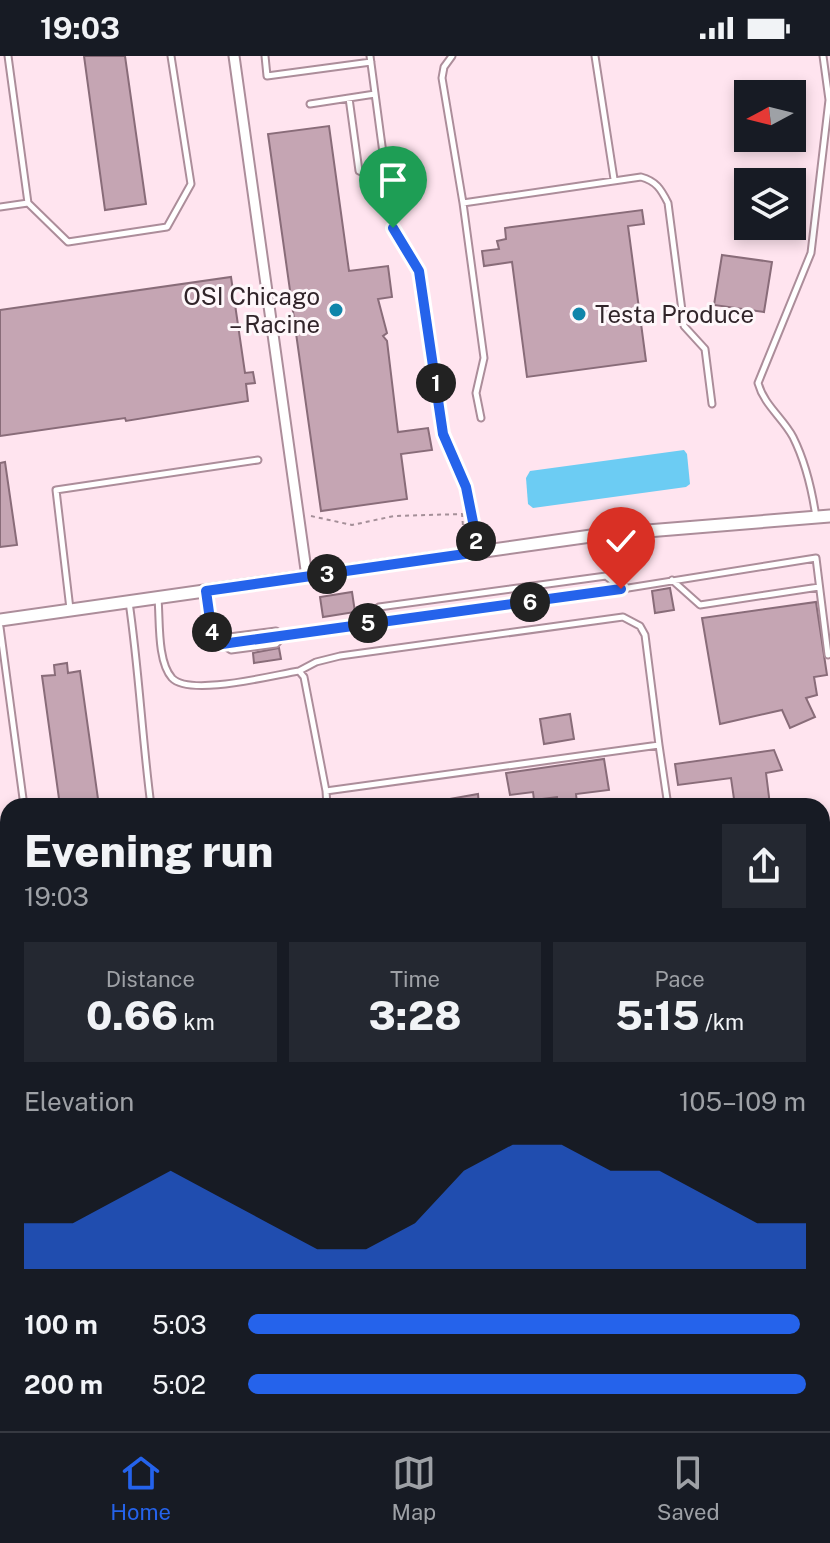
<!DOCTYPE html>
<meta charset="utf-8">
<style>
:root{--surface:#171b24;--page:#242831;--text:#f1f3f6;--muted:#9ea1a6;--line:#363941;--accent:#2563eb}
body{margin:0;font-family:"Public Sans",sans-serif;background:var(--page);color:var(--text);height:100vh;display:flex;flex-direction:column;font-size:30px;white-space:nowrap}
*{box-sizing:border-box;margin:0}
p{font-size:26px;color:var(--muted)}
.icon{flex:none;width:44px;height:44px;fill:none;stroke:currentColor;stroke-width:2;stroke-linecap:round;stroke-linejoin:round}
.map{position:relative;flex:1;overflow:hidden}
.details{position:absolute;left:0px;top:742px;width:830px;height:634px;display:flex;flex-direction:column;background:var(--surface);border-radius:24px 24px 0 0;box-shadow:0 4px 12px #0003}
.details>*{flex:none}
.needle{width:52px;rotate:263deg}
.controls{position:absolute;left:734px;top:24px;display:grid;gap:16px}
.controls a{display:grid;place-items:center;width:72px;height:72px;border-radius:0px;background:var(--surface);box-shadow:0 4px 12px #0003;font-size:40px}
.pin{position:absolute;display:grid;place-items:center;width:68px;height:68px;color:#fff;margin:-82px -34px;border-radius:50% 50% 50% 0;rotate:-45deg;box-shadow:0 0 8px #0007}
.pin .icon{rotate:45deg}
.km{position:absolute;width:40px;height:40px;margin:-20px;border-radius:50%;background:#222;color:#fff;font-size:22px;line-height:40px;text-align:center}
.round{display:grid;place-items:center;flex:none;width:84px;height:84px;border-radius:0px;background:var(--page)}
.head{display:flex;align-items:center;justify-content:space-between;height:136px;padding:0 24px}
h1{font-size:44px;font-weight:800;line-height:60px}
.stats{display:grid;grid-template-columns:repeat(3,1fr);gap:12px;height:136px;padding:8px 24px}
.stats div{display:grid;align-content:center;border-radius:0px;background:var(--page);text-align:center}
.stats b{font-size:40px;font-weight:800}
.stats small{font-size:22px;font-weight:400}
.stats p{font-size:22px}
.chart{height:224px;padding:16px 24px}
.chart p{display:flex;justify-content:space-between}
.chart svg{width:100%;height:144px;margin-top:8px;fill:var(--accent);opacity:.7}
ul{padding:0 24px;list-style:none;font-size:26px}
li{display:grid;grid-template-columns:128px 96px 1fr;align-items:center;height:60px}
li i{height:20px;border-radius:10px;background:var(--accent)}
.status{display:flex;justify-content:space-between;align-items:center;height:56px;padding:0 40px;background:var(--surface);direction:ltr}
.status svg{height:22px;fill:currentColor}
.tab-bar{display:flex;justify-content:space-around;align-items:center;height:112px;border-top:2px solid var(--line);background:var(--surface);font-size:22px;color:var(--muted)}
.tab-bar a{display:grid;justify-items:center;gap:4px}
.tab-bar .current{color:var(--accent)}
.map>svg:first-child{display:block}
</style>
<div class="status"><b>19:03</b><svg viewBox="0 0 49 12"><path d="M0 12V9h3v3zM5 12V6h3v6zM10 12V3h3v9zM15 12V0h3v12zM26 1h20v11H26zM47 4h2v5h-2z"/></svg></div>
<div class="map">
<svg width="830" height="1375" viewBox="0 0 830 1375">
<rect width="100%" height="100%" fill="#ffe4ef"/>
<!-- water -->
<path fill="#6cccf3" d="M684,394L687,398L690,428L686,431L533,452L528,448L526,422L530,415Z"/>
<!-- building -->
<path fill="#c5a5b3" stroke="#896c79" stroke-width="2" d="M84,0H125L146,148L105,154Z
M329,70L349,215L388,210L392,241L378,243L387,277L383,280L387,285L398,376L428,372L432,394L401,398L407,443L321,455L268,78Z
M642,154L644,168L628,170L646,305L527,321L512,206L484,210L482,195L499,193L497,185L506,183L505,172Z
M722,199L772,206L764,256L714,249Z
M231,221L245,317L253,316L255,327L246,328L248,345L126,365L125,362L0,380V254Z
M5,406L17,489L0,491V407Z
M670,532L674,554L655,557L652,535Z
M352,536L355,556L323,561L320,541Z
M816,546L827,619L814,621L817,639L806,642L815,661L790,672L782,654L720,668L702,562Z
M279,592L281,603L254,607L253,597Z
M67,607L68,617L80,615L99,750H60L42,620L55,619L54,609Z
M570,658L574,683L544,688L540,663Z
M774,694L782,714L766,717L770,749L735,750L731,722L678,729L675,708Z
M604,703L609,734L576,738L577,747L558,749L557,741L534,744L533,736L510,739L506,717Z
M478,738L479,750H438V745Z"/>
<g fill="none" stroke-linecap="round" stroke-linejoin="round">
<!-- service casing -->
<g stroke="#ac8d9a" stroke-width="9">
<path id="service" d="M8,0L28,147
M265,0L267,20L371,6
M370,0L393,172L419,215L443,378L466,431L478,495
M452,0L444,11L442,22L463,147
M595,0L614,123
M349,42L359,115L387,128
M310,48L375,38
M0,151L28,147L68,186L167,171L191,128L171,0
M481,362L476,337L484,302L463,147L641,121C656,125 661,133 668,147L684,270L705,293L712,348
M816,461C812,434 805,405 793,381C783,362 764,349 758,327L811,197L829,44L823,0
M672,524L700,549L819,531
M206,536L212,578L222,588L622,533L816,502L828,599
M158,543C160,564 157,605 172,622C190,641 273,619 299,615L304,621L326,735L659,689L645,579L640,570L623,561L340,600L316,606L299,615
M129,546C139,614 142,681 151,750
M70,553L56,434L258,404
M363,565L379,551L606,520L621,532
M0,571L24,750
M276,575L283,580L276,588L231,594L222,588L229,581Z
M659,689L668,750
M326,735L327,750
M128,1368L129,1375
M382,1368L383,1375
M502,1368L510,1375"/>
</g>
<!-- minor casing -->
<g stroke="#ac8d9a" stroke-width="13">
<path id="minor" d="M234,0L307,521
M0,1021L8,1019
M822,1298L830,1297
M90,1368L91,1375
M433,1368L434,1375
M639,1368L649,1375
M760,1368L761,1375"/>
</g>
<!-- tertiary casing -->
<g stroke="#ac8d9a" stroke-width="15">
<path id="tertiary" d="M0,564L598,479L830,460"/>
</g>
<!-- path -->
<path stroke="#a48f98" stroke-width="2" stroke-dasharray="4 4" stroke-linecap="butt" d="M311,460L352,469L394,460L462,458L464,483L457,487"/>
<!-- service -->
<use href="#service" stroke="#fff" stroke-width="5"/>
<!-- minor -->
<use href="#minor" stroke="#fff" stroke-width="9"/>
<!-- tertiary -->
<use href="#tertiary" stroke="#fff" stroke-width="11"/>
<!-- rail -->
<path stroke="#716067" stroke-width="3" stroke-dasharray="14 14" stroke-linecap="butt" d="M0,1249L8,1248"/>
</g>
<g fill="none" stroke-linecap="round" stroke-linejoin="round">
<!-- route casing -->
<g stroke="#fff" stroke-width="16">
<path id="route" d="M393,172L419,215L443,378L466,431L479,496L206,535L212,578L222,588L621,533"/>
</g>
<!-- route -->
<use href="#route" stroke="#2563eb" stroke-width="10"/>
</g>
<!-- markers -->
<g fill="#1085aa" stroke="#fef7fa" stroke-width="3">
<circle cx="336" cy="254" r="8"/>
<circle cx="579" cy="258" r="8"/>
</g>
<g text-anchor="middle" dominant-baseline="central" stroke-width="6" stroke-linejoin="round" paint-order="stroke">
<!-- poi labels -->
<g font-size="24" fill="#31252a" stroke="#fef7fa" text-anchor="end">
<text x="320" y="240">OSI Chicago<tspan x="320" dy="28">– Racine</tspan></text>
<text x="595" y="258" text-anchor="start">Testa Produce</text>
</g>
</g>
</svg>
<div class="controls">
<a><svg class="needle" viewBox="-14 -14 28 28"><path d="M0-13l5 13h-10z" fill="#e53935"/><path d="M0 13l5-13h-10z" fill="#9ea1a6"/></svg></a>
<a><svg class="icon" aria-label="layers" viewBox="0 0 24 24"><path d="M12 4l9 5-9 5-9-5zM3 14l9 5 9-5"/></svg></a>
</div>
<div class="pin" style="left:393px;top:172px;background:#1e9e55"><svg class="icon" aria-label="arrive" viewBox="0 0 24 24"><path d="M6 21V4h12l-3 4 3 4H6"/></svg></div>
<div class="pin" style="left:621px;top:533px;background:#d93025"><svg class="icon" aria-label="check" viewBox="0 0 24 24"><path d="M5 12l5 5 9-10"/></svg></div>
<b class="km" style="left:436px;top:327px">1</b>
<b class="km" style="left:476px;top:485px">2</b>
<b class="km" style="left:327px;top:518px">3</b>
<b class="km" style="left:212px;top:576px">4</b>
<b class="km" style="left:368px;top:567px">5</b>
<b class="km" style="left:530px;top:546px">6</b>
<section class="details">
<div class="head"><div><h1>Evening run</h1><p>19:03</p></div><a class="round"><svg class="icon" aria-label="share" viewBox="0 0 24 24"><path d="M12 15V3M7 8l5-5 5 5M5 13v7h14v-7"/></svg></a></div>
<div class="stats">
<div><p>Distance</p><b>0.66<small> km</small></b></div>
<div><p>Time</p><b>3:28</b></div>
<div><p>Pace</p><b>5:15<small> /km</small></b></div>
</div>
<div class="chart"><p><span>Elevation</span>105–109 m</p>
<svg viewBox="0 0 160 44" preserveAspectRatio="none"><path d="M0 44V30L10 30L20 22L30 14L40 22L50 30L60 38L70 38L80 30L90 14L100 6L110 6L120 14L130 14L140 22L150 30L160 30V44z"/></svg>
</div>
<ul>
<li><b>100 m</b>5:03<i style="width:99%"></i></li>
<li><b>200 m</b>5:02<i style="width:100%"></i></li>
</ul>
</section>
</div>
<nav class="tab-bar">
<a class="current"><svg class="icon" aria-label="home" viewBox="0 0 24 24"><path d="M3 11l9-7 9 7M6 9v11h12V9"/></svg>Home</a>
<a><svg class="icon" aria-label="map" viewBox="0 0 24 24"><path d="M3 6l6-2 6 2 6-2v14l-6 2-6-2-6 2zM9 4v14M15 6v14"/></svg>Map</a>
<a><svg class="icon" aria-label="saved" viewBox="0 0 24 24"><path d="M7 4h10v16l-5-4-5 4z"/></svg>Saved</a>
</nav>
